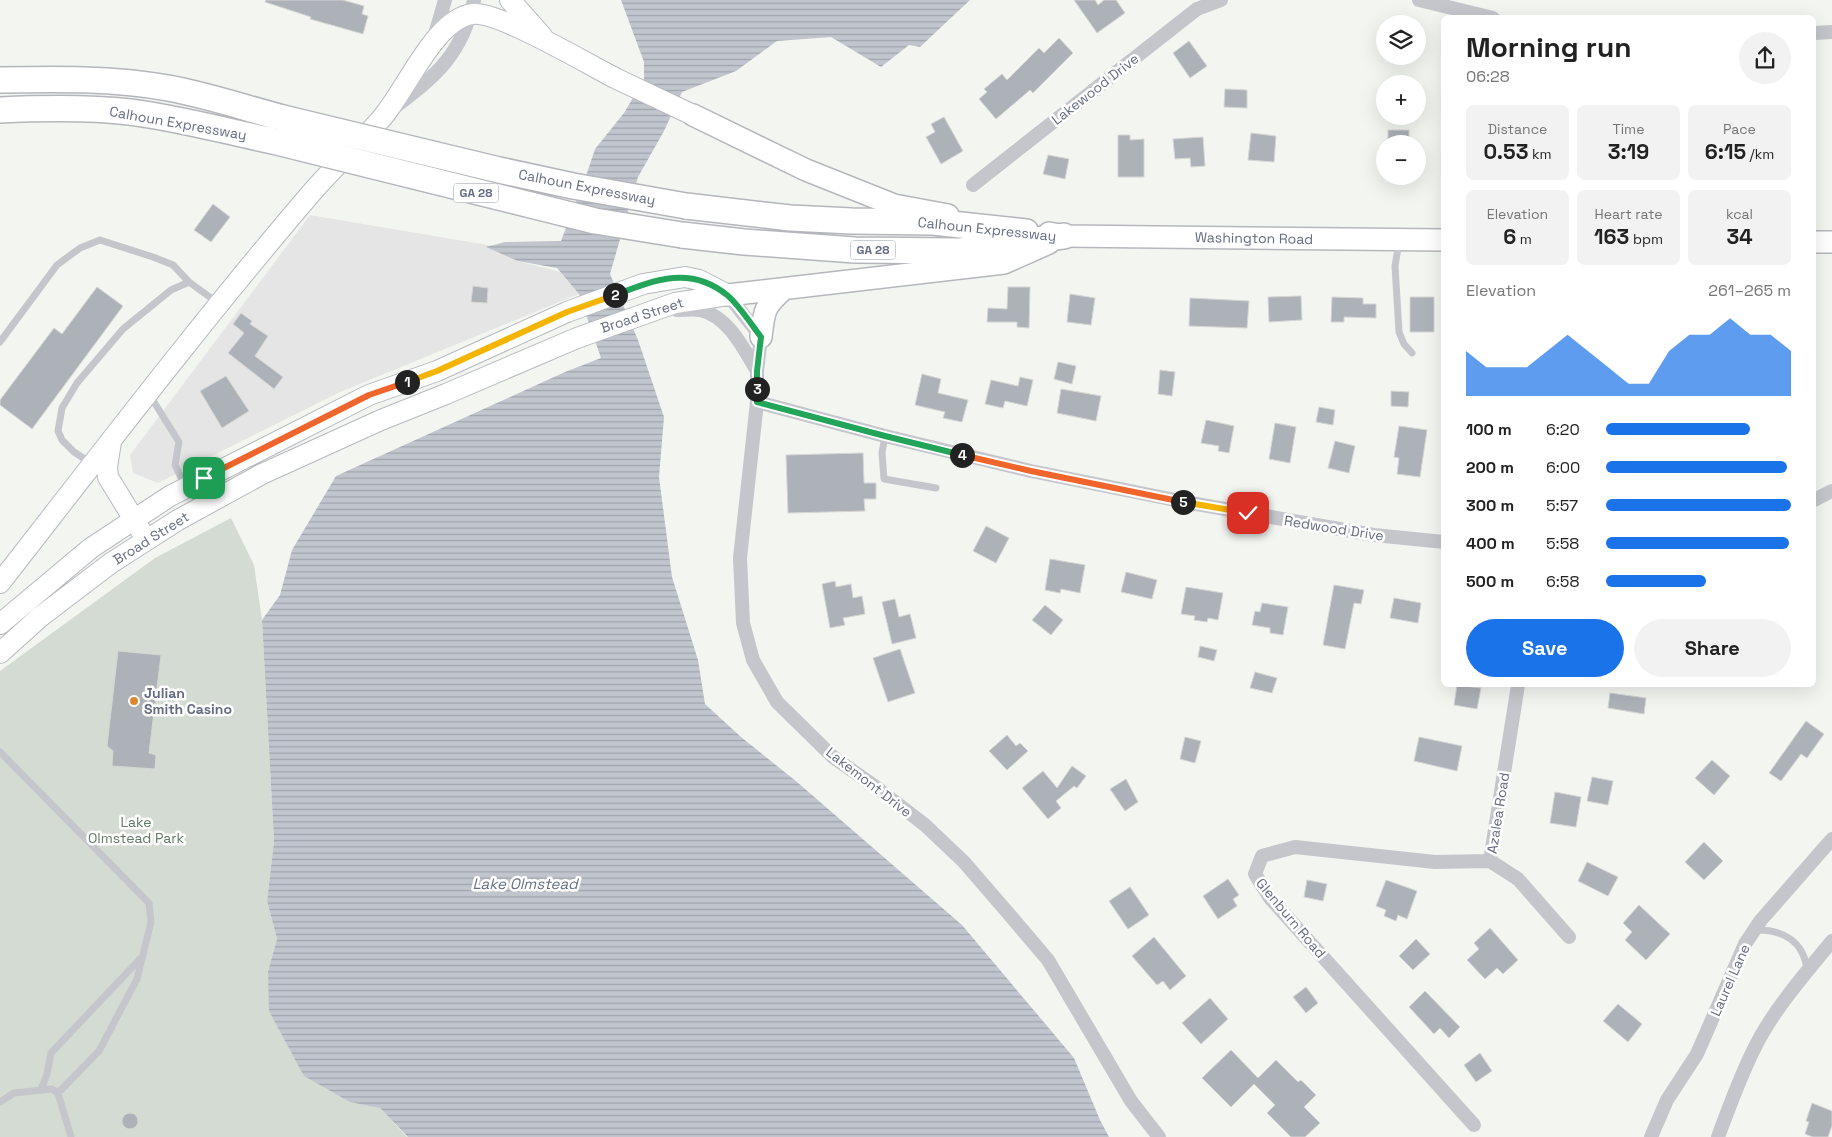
<!DOCTYPE html>
<meta charset="utf-8">
<style>
:root{--surface:#fff;--page:#f2f2f2;--text:#222;--muted:#767676;--accent:#1a73e8}
body{margin:0;font-family:"Space Grotesk",sans-serif;background:var(--page);color:var(--text);height:100vh;display:flex;flex-direction:column;font-size:19px;white-space:nowrap}
*{box-sizing:border-box;margin:0}
p{font-size:16px;color:var(--muted)}
.icon{flex:none;width:28px;height:28px;fill:none;stroke:currentColor;stroke-width:2;stroke-linecap:round;stroke-linejoin:round}
.map{position:relative;flex:1;overflow:hidden}
.sheet{position:absolute;left:1441px;top:15px;width:375px;height:672px;display:flex;flex-direction:column;background:var(--surface);border-radius:8px;box-shadow:0 5px 20px #0002}
.sheet>*{flex:none}
.tools{position:absolute;left:1376px;top:15px;display:grid;gap:10px}
.tools a{display:grid;place-items:center;width:50px;height:50px;border-radius:50%;background:var(--surface);box-shadow:0 5px 20px #0002;font-size:25px}
.pin{position:absolute;display:grid;place-items:center;width:42px;height:42px;color:#fff;margin:-21px;border-radius:10px;box-shadow:0 2px 8px #0006}
.km{position:absolute;width:25px;height:25px;margin:-12px;border-radius:50%;background:#222;color:#fff;font-size:14px;line-height:25px;text-align:center}
.round{display:grid;place-items:center;flex:none;width:52px;height:52px;border-radius:26px;background:var(--page)}
.headline{display:flex;align-items:center;justify-content:space-between;height:85px;padding:0 25px}
h1{font-size:28px;font-weight:800;line-height:38px}
.figures{display:grid;grid-template-columns:repeat(3,1fr);gap:8px;height:85px;padding:5px 25px}
.figures div{display:grid;align-content:center;border-radius:8px;background:var(--page);text-align:center}
.figures b{font-size:21px;font-weight:800}
.figures small{font-size:14px;font-weight:400}
.figures p{font-size:14px}
.chart{height:140px;padding:10px 25px}
.chart p{display:flex;justify-content:space-between}
.chart svg{width:100%;height:90px;margin-top:5px;fill:var(--accent);opacity:.7}
.primary-button{display:flex;gap:10px;margin-top:auto;padding:10px 25px}
.primary-button a{flex:1;height:58px;border-radius:30px;background:var(--accent);color:#fff;font-size:20px;font-weight:800;line-height:58px;text-align:center}
.primary-button a+a{background:var(--page);color:var(--text)}
ul{padding:0 25px;list-style:none;font-size:16px}
li{display:grid;grid-template-columns:80px 60px 1fr;align-items:center;height:38px}
li i{height:12px;border-radius:6px;background:var(--accent)}
.map>svg:first-child{display:block}
</style>
<div class="map">
<svg width="1832" height="1137" viewBox="0 0 1832 1137">
<defs>
<pattern id="water-rules" width="6" height="5" patternUnits="userSpaceOnUse" patternTransform="scale(1.25)"><rect width="6" height="5" fill="#c1c6ce"/><path d="M0 2.5h6" fill="none" stroke="#a0a5ad"/></pattern>
</defs>
<rect width="100%" height="100%" fill="#f3f5f1"/>
<!-- built -->
<path fill="#e4e5e4" d="M310,215L493,246L518,261L560,272L579,294L340,392L158,483L133,473L130,455Z"/>
<!-- park -->
<path fill="#d3dbd2" d="M231,518L254,565L262,620L274,841L267,901L277,939L268,971L380,1108L407,1137H0V671L155,558Z"/>
<!-- water -->
<path fill="url(#water-rules)" d="M621,0H970L920,47L909,45L881,67L831,37L777,41L736,71L682,92L664,131L638,177L610,274L638,340L664,417L659,477L672,577L698,660L705,704L741,737L797,782L962,925L1074,1058L1100,1120L1109,1137H408L380,1108L350,1102L304,1076L269,1011L268,971L277,939L267,901L274,841L262,620L280,595L292,550L336,476L565,372L601,358L579,294L557,268L518,261L486,247L505,242L561,241L588,170L595,149L624,113L644,79V62Z"/>
<!-- building -->
<path fill="#adb1b8" stroke="#d5d6d4" d="M266,0H343L364,6L362,14L368,16L363,34L310,19L311,17L265,2Z
M1074,0H1095L1098,5L1104,0H1116L1125,13L1097,33Z
M1059,38L1073,53L1033,93L1030,90L996,119L979,99L987,92L984,89L1002,74L1007,80L1039,48L1044,53Z
M1189,41L1207,66L1190,78L1173,53Z
M1225,89L1247,90V108L1224,107Z
M944,117L963,151L941,164L926,137L935,132L931,124Z
M1388,130H1409V144H1388Z
M1251,133L1276,136L1274,162L1248,160Z
M1118,135H1130V140L1144,139V177H1118Z
M1203,137L1205,166L1191,167L1190,158L1175,159L1173,139Z
M1048,155L1069,159L1065,179L1043,174Z
M213,204L230,217L211,242L194,230Z
M473,286L488,288L487,303L471,302Z
M97,287L123,306L32,429L0,405V400L54,328L62,334Z
M1008,287H1030L1029,328L1017,327V322H987L988,308L1007,309Z
M1070,294L1095,298L1091,325L1067,322Z
M1301,296L1302,320L1269,322L1268,297Z
M1332,297L1363,298V304H1376V318L1344,317V322H1331Z
M1410,297H1434V332H1410Z
M1190,298L1249,301L1247,328L1189,326Z
M241,313L252,321L250,324L268,336L255,356L283,377L274,389L228,353L244,333L233,324Z
M1058,362L1076,366L1072,384L1054,379Z
M1160,370L1175,372L1172,396L1158,394Z
M922,374L941,379L938,393L968,400L962,422L943,418L945,412L915,405Z
M226,376L249,411L222,428L200,391Z
M1020,377L1033,380L1027,406L1005,401L1003,408L985,404L991,380L1018,386Z
M1061,389L1101,396L1096,421L1057,413Z
M1391,391L1409,392L1408,407L1391,406Z
M1319,407L1335,410L1333,425L1316,422Z
M1206,420L1234,426L1229,453L1218,451L1219,446L1201,443Z
M1275,423L1296,427L1290,463L1269,459Z
M1399,426L1427,430L1420,477L1397,474L1399,458L1394,457Z
M1335,441L1355,446L1349,473L1328,468Z
M863,453L864,483H876V499H864L865,511L788,513L786,455Z
M986,526L1009,538L996,563L973,551Z
M1050,559L1085,565L1080,593L1061,589L1060,593L1045,590Z
M1126,572L1157,580L1152,599L1121,592Z
M835,581L836,587L851,584L853,598L862,596L865,614L843,618L845,625L830,628L822,584Z
M1334,585L1364,590L1361,604L1354,603L1345,649L1323,645Z
M1186,587L1223,593L1218,620L1208,618L1207,622L1194,620L1195,616L1181,614Z
M1394,598L1421,603L1418,623L1390,618Z
M895,599L899,617L910,614L916,638L892,644L882,602Z
M1262,603L1288,607L1283,635L1270,633V628L1252,625L1255,611L1260,612Z
M1045,605L1063,620L1051,635L1032,620Z
M1200,646L1217,650L1214,661L1198,657Z
M900,649L915,693L888,702L873,658Z
M118,651L161,655L149,753L156,755L155,769L112,766L113,751L107,746Z
M1255,672L1277,678L1272,693L1250,688Z
M1457,685L1481,688L1477,709L1454,705Z
M1610,693L1646,698L1644,714L1608,708Z
M1806,721L1824,734L1807,758L1801,754L1781,781L1769,773Z
M1007,735L1016,746L1020,743L1028,751L1007,770L989,751Z
M1185,737L1201,741L1195,763L1180,759Z
M1419,737L1462,746L1457,771L1414,761Z
M1712,760L1730,776L1714,795L1695,778Z
M1072,766L1086,776L1077,788L1074,786L1056,801L1061,808L1048,819L1022,788L1043,771L1057,788Z
M1592,777L1613,781L1608,805L1587,801Z
M1126,779L1138,802L1125,811L1110,789Z
M1555,792L1581,797L1576,827L1550,823Z
M1704,842L1723,861L1704,880L1685,862Z
M1587,862L1618,877L1608,896L1578,881Z
M1228,879L1239,895L1233,899L1237,906L1218,919L1203,896Z
M1307,880L1327,884L1323,901L1304,897Z
M1386,880L1417,891L1407,919L1398,915L1396,921L1384,916L1386,910L1376,906Z
M1130,887L1149,915L1128,929L1109,901Z
M1639,905L1670,934L1646,960L1625,940L1632,932L1623,923Z
M1490,928L1518,960L1503,974L1497,968L1485,979L1467,960L1479,949L1474,943Z
M1154,937L1186,976L1170,990L1163,981L1157,985L1132,956Z
M1416,939L1430,954L1413,970L1399,956Z
M1306,987L1318,1003L1306,1013L1293,997Z
M1425,991L1460,1027L1449,1038L1440,1028L1434,1034L1409,1007Z
M1210,998L1228,1019L1201,1044L1182,1023Z
M1618,1004L1642,1024L1628,1042L1603,1021Z
M1231,1050L1258,1078L1276,1060L1298,1082L1301,1080L1316,1095L1304,1107L1320,1123L1305,1137H1291L1267,1113L1275,1105L1254,1084L1231,1107L1202,1078Z
M1480,1053L1492,1071L1476,1082L1464,1065Z
M1812,1103L1832,1111V1126L1828,1137H1813L1805,1134L1809,1122L1806,1121Z
M122 1121a8 8 0 1 1 16 0a8 8 0 1 1-16 0Z"/>
<g fill="none" stroke-linecap="round" stroke-linejoin="round">
<!-- secondary casing -->
<g stroke="#b7b9bf" stroke-width="22">
<path id="secondary" d="M510,0L542,36
M111,442L107,467L108,477L141,531
M0,583C103,451 204,318 313,191C335,166 359,144 381,119C406,91 435,18 473,14C499,11 589,65 617,79C642,91 668,103 693,115
M0,624L91,548L170,496L369,395L437,371L567,312L643,284L685,277L699,280L728,295
M0,653L40,617L111,563L178,520L262,474L381,420L446,394L577,338L675,303L728,295"/>
</g>
<!-- primary casing -->
<g stroke="#b6b7bc" stroke-width="24">
<path id="primary" d="M693,115L806,170L894,205L948,215
M1049,233L1064,236L1444,240
M1814,242H1832
M728,295L1004,263L1049,243
M761,337C764,311 764,306 784,289"/>
</g>
<!-- highway casing -->
<g stroke="#b5b6bb" stroke-width="28">
<path id="highway" d="M0,80C56,79 113,78 168,88C207,95 245,108 283,118
M0,110C43,108 87,107 130,112C178,118 225,131 273,141
M686,206L790,218L852,221L933,222L1026,232
M682,235L744,242L855,250L959,251L1064,236"/>
</g>
<!-- lane -->
<path stroke="#c5c6cb" stroke-width="7" d="M1399,242L1395,266L1399,332L1404,344L1412,353
M0,342L57,265L80,248L100,240L153,257L173,265L189,282L218,303
M149,394L179,442L175,465L185,486
M885,436L882,453L884,479L936,488
M91,463L74,452L62,440L58,431L62,408L77,383L123,329L171,290L189,282
M0,752L149,903L151,922L137,979L99,1051L58,1093
M1755,930C1782,929 1804,941 1807,970
M41,1090L47,1074L51,1053L141,958
M0,1102L14,1093L52,1089L58,1093L71,1137"/>
<!-- street -->
<path stroke="#c5c6cb" stroke-width="14" d="M1419,0L1493,18
M1814,33L1832,32
M434,38L445,0
M395,107C437,75 462,54 474,0
M973,185L1197,9L1221,0
M728,295L761,337L757,371V402L740,558L743,623L753,660L777,702L833,757L873,785L925,825L964,862L1008,913L1048,960L1131,1101L1159,1137
M677,310C684,310 693,309 700,310C728,316 744,349 757,371
M757,402L885,436L1031,471L1185,502L1374,535L1444,542
M1814,500L1832,491
M1518,685L1490,861L1518,879L1569,937
M1474,1125L1270,898L1255,874L1262,856L1295,847L1435,862L1490,861
M1651,1137L1667,1100L1697,1054L1745,944L1761,920L1832,839
M1718,1137C1729,1107 1740,1077 1754,1049C1773,1010 1805,974 1832,941"/>
<!-- secondary -->
<use href="#secondary" stroke="#fff" stroke-width="20"/>
<!-- primary -->
<use href="#primary" stroke="#fff" stroke-width="21"/>
<!-- highway -->
<use href="#highway" stroke="#fff" stroke-width="25"/>
<!-- highway-bridge casing -->
<g stroke="#b5b6bb" stroke-width="28" stroke-linecap="butt">
<path id="highway-bridge" d="M283,118L499,170L573,186L686,206
M273,141L595,221L682,235"/>
</g>
<!-- highway-bridge -->
<use href="#highway-bridge" stroke="#fff" stroke-width="25"/>
</g>
<g fill="none" stroke-linecap="round" stroke-linejoin="round">
<!-- split-1 casing -->
<g stroke="#fff" stroke-width="10">
<path id="split-1" d="M204,478L369,395L407,382"/>
</g>
<!-- split-2 casing -->
<g stroke="#fff" stroke-width="10">
<path id="split-2" d="M407,382L437,371L567,312L615,295"/>
</g>
<!-- split-3 casing -->
<g stroke="#fff" stroke-width="10">
<path id="split-3" d="M615,295C654,280 690,265 727,295C739,305 751,324 761,337L757,371V389"/>
</g>
<!-- split-4 casing -->
<g stroke="#fff" stroke-width="10">
<path id="split-4" d="M757,389V402L885,436L962,455"/>
</g>
<!-- split-5 casing -->
<g stroke="#fff" stroke-width="10">
<path id="split-5" d="M962,455L1031,471L1183,502"/>
</g>
<!-- split-6 casing -->
<g stroke="#fff" stroke-width="10">
<path id="split-6" d="M1183,502L1248,513"/>
</g>
<!-- split-1 -->
<use href="#split-1" stroke="#f0652b" stroke-width="6"/>
<!-- split-2 -->
<use href="#split-2" stroke="#f5b400" stroke-width="6"/>
<!-- split-3 -->
<use href="#split-3" stroke="#22a559" stroke-width="6"/>
<!-- split-4 -->
<use href="#split-4" stroke="#22a559" stroke-width="6"/>
<!-- split-5 -->
<use href="#split-5" stroke="#f0652b" stroke-width="6"/>
<!-- split-6 -->
<use href="#split-6" stroke="#f5b400" stroke-width="6"/>
</g>
<!-- markers -->
<circle fill="#db872b" stroke="#fff" stroke-width="2" cx="134" cy="701" r="5"/>
<g text-anchor="middle" dominant-baseline="central" stroke-width="5" stroke-linejoin="round" paint-order="stroke">
<!-- shield labels -->
<g fill="#fff" stroke="#9398a7" stroke-width="1">
<rect x="453.5" y="183.5" width="45" height="19" rx="4"/>
<rect x="850.5" y="240.5" width="45" height="19" rx="4"/>
</g>
<g font-size="12" font-weight="bold" fill="#656c81">
<text x="476" y="193">GA 28</text>
<text x="873" y="250">GA 28</text>
</g>
<!-- street labels -->
<g font-size="14" fill="#656c81" stroke="#fff">
<text transform="translate(1095 89) rotate(-38)">Lakewood Drive</text>
<text transform="translate(178 123) rotate(10)">Calhoun Expressway</text>
<text transform="translate(587 187) rotate(11)">Calhoun Expressway</text>
<text transform="translate(987 229) rotate(6)">Calhoun Expressway</text>
<text transform="translate(1254 238) rotate(1)">Washington Road</text>
<text transform="translate(642 315) rotate(-18)">Broad Street</text>
<text transform="translate(1334 528) rotate(9)">Redwood Drive</text>
<text transform="translate(151 538) rotate(-32)">Broad Street</text>
<text transform="translate(869 782) rotate(38)">Lakemont Drive</text>
<text transform="translate(1498 813) rotate(-81)">Azalea Road</text>
<text transform="translate(1291 918) rotate(50)">Glenburn Road</text>
<text transform="translate(1730 980) rotate(-66)">Laurel Lane</text>
</g>
<!-- poi labels -->
<g font-size="14" font-weight="bold" fill="#656c81" stroke="#fff" text-anchor="start">
<text x="144" y="693">Julian<tspan x="144" dy="16">Smith Casino</tspan></text>
</g>
<!-- park labels -->
<g font-size="14" fill="#637865" stroke="#fff">
<text x="136" y="822">Lake<tspan x="136" dy="16">Olmstead Park</tspan></text>
</g>
<!-- water labels -->
<g font-size="15" font-style="italic" fill="#657385" stroke="#fff">
<text x="525" y="883">Lake Olmstead</text>
</g>
</g>
</svg>
<div class="tools">
<a><svg class="icon" aria-label="layers" viewBox="0 0 24 24"><path d="M12 4l9 5-9 5-9-5zM3 14l9 5 9-5"/></svg></a>
<a>+</a>
<a>−</a>
</div>
<div class="pin" style="left:204px;top:478px;background:#1e9e55"><svg class="icon" aria-label="arrive" viewBox="0 0 24 24"><path d="M6 21V4h12l-3 4 3 4H6"/></svg></div>
<div class="pin" style="left:1248px;top:513px;background:#d93025"><svg class="icon" aria-label="check" viewBox="0 0 24 24"><path d="M5 12l5 5 9-10"/></svg></div>
<b class="km" style="left:407px;top:382px">1</b>
<b class="km" style="left:615px;top:295px">2</b>
<b class="km" style="left:757px;top:389px">3</b>
<b class="km" style="left:962px;top:455px">4</b>
<b class="km" style="left:1183px;top:502px">5</b>
<section class="sheet">
<div class="headline"><div><h1>Morning run</h1><p>06:28</p></div><a class="round"><svg class="icon" aria-label="share" viewBox="0 0 24 24"><path d="M12 15V3M7 8l5-5 5 5M5 13v7h14v-7"/></svg></a></div>
<div class="figures">
<div><p>Distance</p><b>0.53<small> km</small></b></div>
<div><p>Time</p><b>3:19</b></div>
<div><p>Pace</p><b>6:15<small> /km</small></b></div>
</div>
<div class="figures">
<div><p>Elevation</p><b>6<small> m</small></b></div>
<div><p>Heart rate</p><b>163<small> bpm</small></b></div>
<div><p>kcal</p><b>34</b></div>
</div>
<div class="chart"><p><span>Elevation</span>261–265 m</p>
<svg viewBox="0 0 160 44" preserveAspectRatio="none"><path d="M0 44V22L10 30L20 30L30 30L40 22L50 14L60 22L70 30L80 38L90 38L100 22L110 14L120 14L130 6L140 14L150 14L160 22V44z"/></svg>
</div>
<ul>
<li><b>100 m</b>6:20<i style="width:78%"></i></li>
<li><b>200 m</b>6:00<i style="width:98%"></i></li>
<li><b>300 m</b>5:57<i style="width:100%"></i></li>
<li><b>400 m</b>5:58<i style="width:99%"></i></li>
<li><b>500 m</b>6:58<i style="width:54%"></i></li>
</ul>
<div class="primary-button"><a>Save</a><a>Share</a></div>
</section>
</div>
